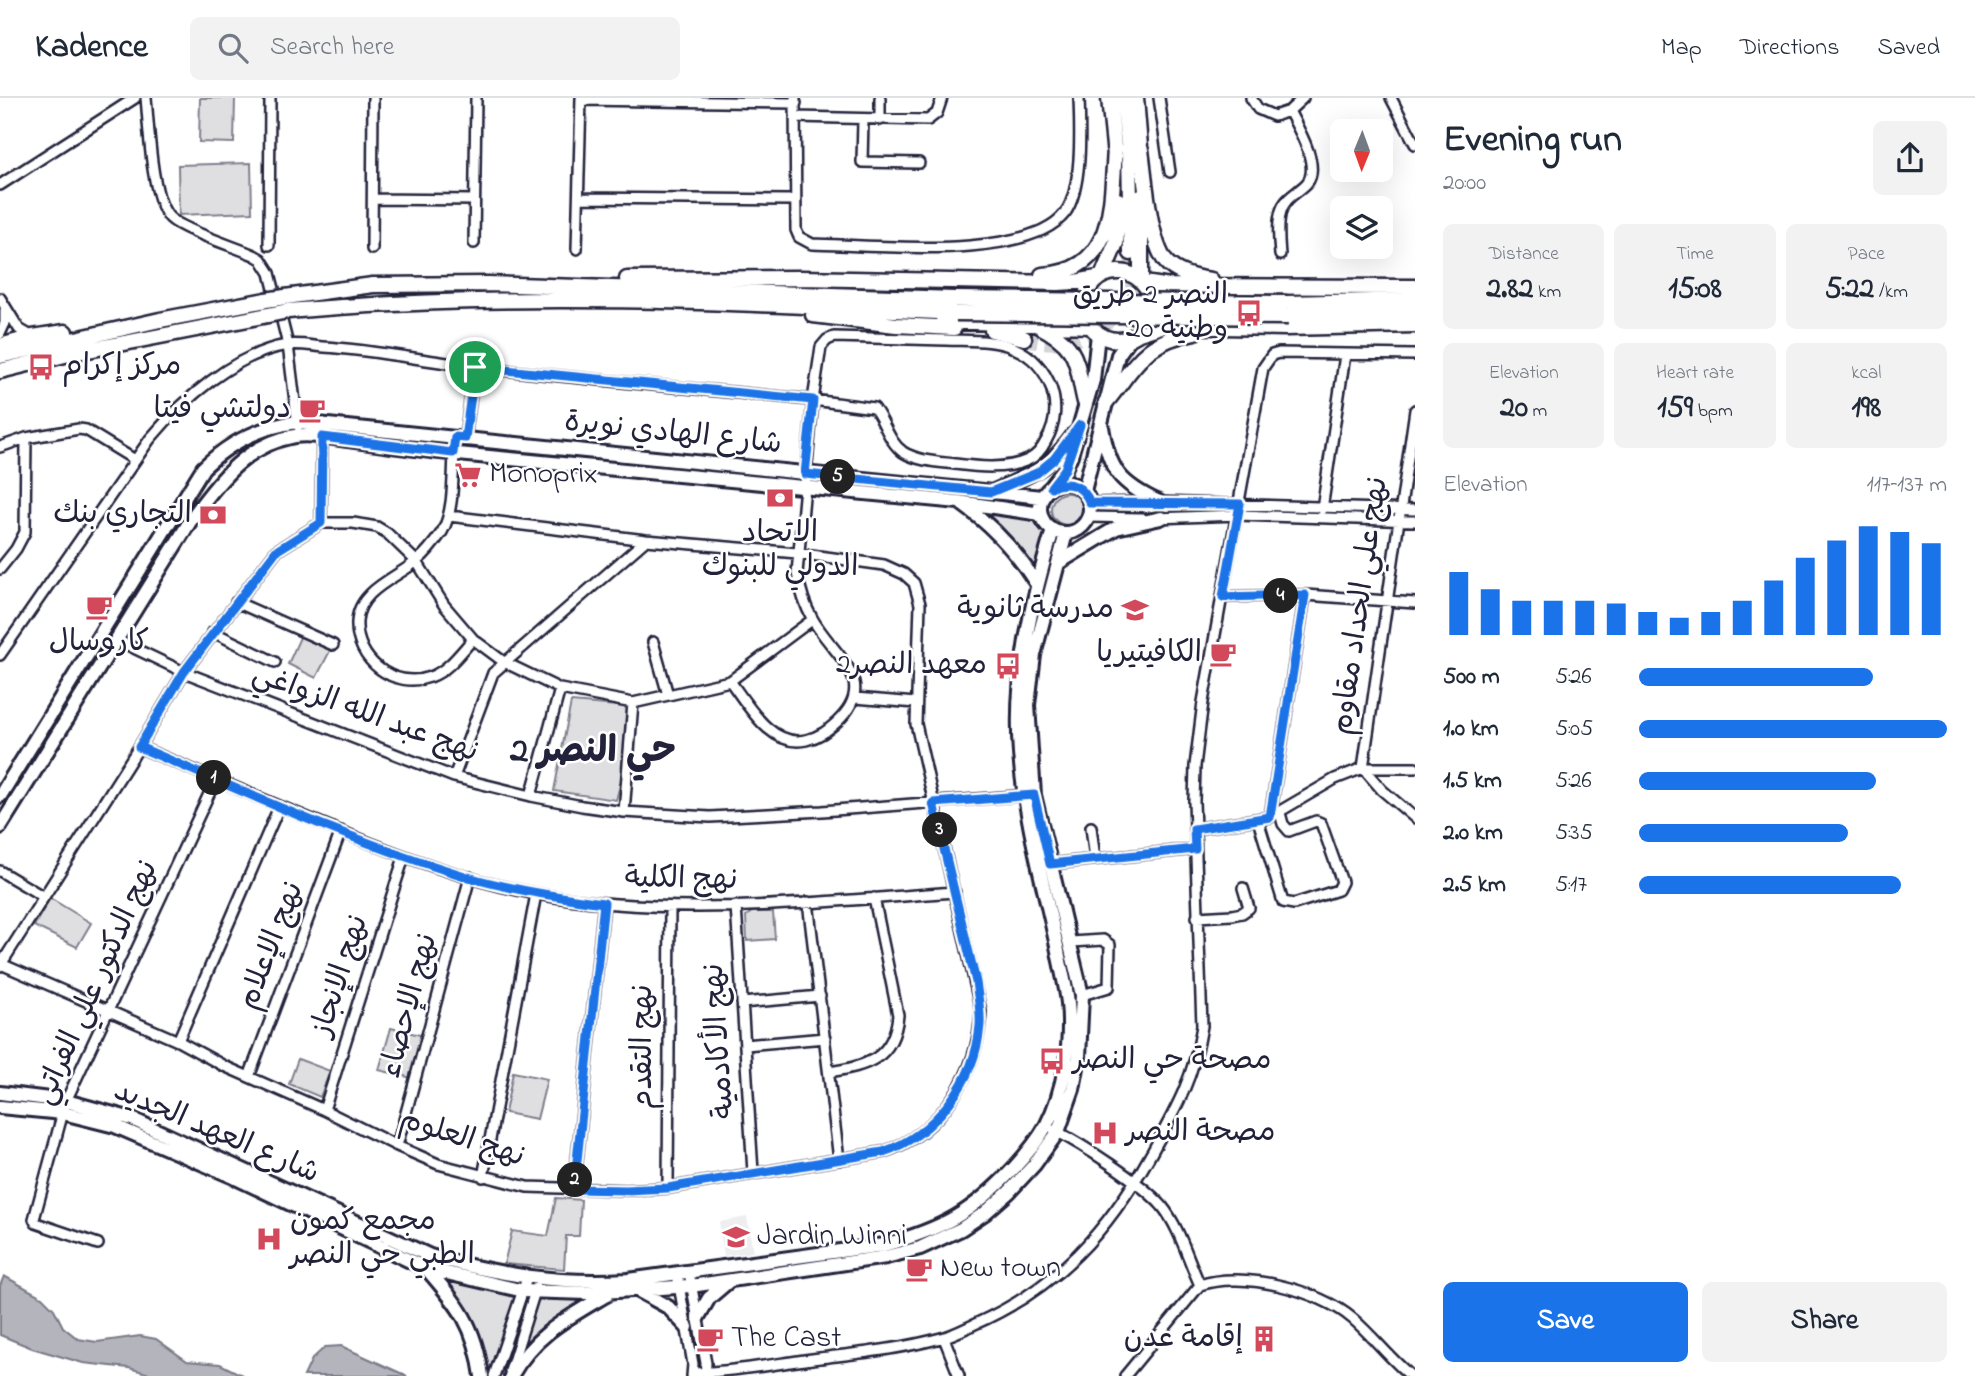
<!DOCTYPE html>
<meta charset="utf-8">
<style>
:root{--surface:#fff;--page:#f2f2f3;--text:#1f2937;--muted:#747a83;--line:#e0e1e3;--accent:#1a73e8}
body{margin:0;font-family:"Indie Flower","Playpen Sans Arabic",sans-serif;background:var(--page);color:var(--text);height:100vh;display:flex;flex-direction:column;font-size:26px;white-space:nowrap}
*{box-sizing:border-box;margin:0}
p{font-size:23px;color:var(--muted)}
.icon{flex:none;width:38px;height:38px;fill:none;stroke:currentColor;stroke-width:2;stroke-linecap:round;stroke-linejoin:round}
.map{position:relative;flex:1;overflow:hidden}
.drawer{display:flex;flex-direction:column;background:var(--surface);width:560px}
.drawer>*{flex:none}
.needle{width:46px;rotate:181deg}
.tools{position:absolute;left:1330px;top:21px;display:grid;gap:14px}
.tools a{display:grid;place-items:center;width:63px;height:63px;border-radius:10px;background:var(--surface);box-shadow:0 7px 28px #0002;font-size:35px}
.pin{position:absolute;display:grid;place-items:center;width:60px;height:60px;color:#fff;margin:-30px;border:4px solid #fff;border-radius:50%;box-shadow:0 2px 7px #0007}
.km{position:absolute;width:35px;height:35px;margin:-18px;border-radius:50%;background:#222;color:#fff;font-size:19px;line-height:35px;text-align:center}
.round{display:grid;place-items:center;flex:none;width:74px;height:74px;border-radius:10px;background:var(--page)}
.summary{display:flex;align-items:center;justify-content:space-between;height:119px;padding:0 28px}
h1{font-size:38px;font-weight:700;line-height:52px}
.figures{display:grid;grid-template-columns:repeat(3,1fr);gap:10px;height:119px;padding:7px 28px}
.figures div{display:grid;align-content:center;border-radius:10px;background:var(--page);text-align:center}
.figures b{font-size:30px;font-weight:700}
.figures small{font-size:19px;font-weight:400}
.figures p{font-size:19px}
.chart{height:196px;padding:14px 28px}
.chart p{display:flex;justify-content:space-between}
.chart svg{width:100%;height:126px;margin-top:7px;stroke:var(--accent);stroke-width:6}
.cta{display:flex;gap:14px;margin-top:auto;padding:14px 28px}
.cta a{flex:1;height:80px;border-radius:10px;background:var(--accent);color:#fff;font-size:28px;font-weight:700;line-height:80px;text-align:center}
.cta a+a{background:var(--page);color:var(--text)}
ul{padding:0 28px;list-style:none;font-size:23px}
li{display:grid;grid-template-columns:112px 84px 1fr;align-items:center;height:52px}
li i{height:18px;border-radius:9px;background:var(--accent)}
header{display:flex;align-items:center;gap:42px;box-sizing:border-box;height:98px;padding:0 35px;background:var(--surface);border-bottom:2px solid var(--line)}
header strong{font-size:33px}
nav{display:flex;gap:38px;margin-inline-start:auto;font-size:24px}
.search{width:490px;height:63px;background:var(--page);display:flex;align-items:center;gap:18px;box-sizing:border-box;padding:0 24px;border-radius:10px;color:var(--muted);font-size:26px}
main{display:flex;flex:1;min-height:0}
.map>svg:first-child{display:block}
</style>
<header>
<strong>Kadence</strong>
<div class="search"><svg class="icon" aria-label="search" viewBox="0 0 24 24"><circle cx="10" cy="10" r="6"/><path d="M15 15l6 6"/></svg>Search here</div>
<nav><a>Map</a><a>Directions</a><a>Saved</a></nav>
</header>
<main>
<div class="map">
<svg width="1415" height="1278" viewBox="0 0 1415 1278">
<rect width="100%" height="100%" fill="#fff"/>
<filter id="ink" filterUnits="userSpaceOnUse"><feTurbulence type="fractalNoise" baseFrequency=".0143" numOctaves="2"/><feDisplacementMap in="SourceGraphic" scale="14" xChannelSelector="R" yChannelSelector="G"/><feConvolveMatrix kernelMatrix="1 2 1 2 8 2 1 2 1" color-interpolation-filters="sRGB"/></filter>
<g filter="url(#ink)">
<!-- built -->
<path fill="#eeeef1" d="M747,1119L753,1154L724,1158L719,1124Z"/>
<!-- green -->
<path fill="#dfdfe2" stroke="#80808e" stroke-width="2" d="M200,0H235L234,45L199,44Z
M251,65L252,114L179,117L178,67Z
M1051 411a16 16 0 1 1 32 0a16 16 0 1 1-32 0Z
M983,415L1033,421L1045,435L1036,471Z
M301,537L331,551L316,580L288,566Z
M571,604L629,609L624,672L616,702L554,693Z
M50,800L91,825L77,849L34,828Z
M773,814L775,841L747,843L746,818L752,814Z
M391,930L424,938L412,980L379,972Z
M298,961L330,973L320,999L289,986Z
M513,974L547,981L537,1021L505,1015Z
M556,1100L581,1102L579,1138H566L564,1171L504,1166L512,1133L548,1138Z
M439,1179C492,1196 538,1200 594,1200L518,1260L490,1278H486C481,1234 469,1211 439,1179Z"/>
<!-- water -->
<path fill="#b4b4bc" stroke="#7a7a88" stroke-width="2" d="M4,1178L42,1199L54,1211L63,1229L78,1241L97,1244L140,1238L156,1241L187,1263L220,1266L244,1278H157L129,1270L83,1265L32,1250L0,1237V1188Z
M341,1248L407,1278H304L312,1261L325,1249Z"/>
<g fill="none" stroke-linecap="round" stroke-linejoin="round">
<!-- highway-tunnel -->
<path stroke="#d3d3d8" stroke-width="14" stroke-dasharray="14 7" stroke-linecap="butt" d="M1024,240C1069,255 1121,232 1131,183C1132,174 1131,164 1131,155"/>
<!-- minor casing -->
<g stroke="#22223b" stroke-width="14">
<path id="minor" d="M146,0C149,28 151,102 170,120C182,132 236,149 254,157L261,161L270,175L288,247L298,328
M795,0L796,132L799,139L812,146C870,147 1027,164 1065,115C1083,90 1080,30 1079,0
M1159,0L1170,74
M1251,0L1258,11L1274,18L1289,13L1303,0
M1391,0L1415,46
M581,2L796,5
M796,19L928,22L937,15L942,0
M863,22L862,64L919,65
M880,22V0
M0,87L135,0
M579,100L794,102
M373,101L474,102
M474,145L476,0
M269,147L270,0
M372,151L373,0
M577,151L581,0
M1280,157C1279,143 1277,126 1281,113C1285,99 1298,95 1307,85C1321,68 1298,30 1289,13
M0,200L19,231L31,238
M0,236L5,225V212
M834,239C871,240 909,241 946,242C968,243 994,241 1014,250C1050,265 1066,309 1046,343C1042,351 1037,358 1028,362C1006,372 978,369 955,366C939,364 917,363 903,354C888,343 885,324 874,310L813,302L821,249L827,242Z
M455,339C452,367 456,410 442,434C435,444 428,454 418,462C397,480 358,492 357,524C355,562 394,592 430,579C448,573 461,554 473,541
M465,340L475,269
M0,349L26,340L79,331L86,332L135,362
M1090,405L1159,404L1415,412
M1322,411L1345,257
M1088,419L1142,420
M1156,420L1238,417L1415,423
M321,425L322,339
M0,471L16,451L25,434L26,340
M1223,499L1305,497L1415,505
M236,504L333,547
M213,534L275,564
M117,542L184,574L454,679L531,698L582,708L624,714L710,719L822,713L1028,697
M653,544L668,597
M0,557L150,341C183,302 234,256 287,247C298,245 312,248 324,249C375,252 425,263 476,269C588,282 701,291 813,302L797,475C800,491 804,506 812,520C832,557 881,583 837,624C827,633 819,639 806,642C771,650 748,607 730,583
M855,600L916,605
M139,649C208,678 276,707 345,735C407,760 471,784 537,796C675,821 817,804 955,794
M1363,670L1415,312
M1363,670L1382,692L1415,720
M454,679L493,575L646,442
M531,698L560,591
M624,714L633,605
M1270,719L1305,497
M1258,722L1283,804L1294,806L1338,792L1342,784L1321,725L1316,723L1289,733L1283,726L1280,715
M1091,729L1095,761
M1194,731L1270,719L1335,681L1363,670H1415
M1050,766L1195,751
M0,773L44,799
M808,804L839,1062
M736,808L753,1074
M1197,819L1232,817L1242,815L1249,810L1243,790
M1071,844L1103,842L1110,847L1109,889L1082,897
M1,866L178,943L224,968L324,1012L397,1048L438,1066L527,1089L626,1092L668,1090L883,1054C943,1035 978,973 981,913L916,626L920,506L914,485L904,476L884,467L797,455L646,442L449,418
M0,868L139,649L184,574L276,453L321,425H353L377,429L387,435L417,464L444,507L473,541L504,564L560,591L633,605L730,583L812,522
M742,905L820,898
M178,943L279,709
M745,947L825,940
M829,974C867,968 894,961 898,917L874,800
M249,979L341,733
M324,1012L404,759
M1054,1032C1083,1047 1141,1084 1162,1108C1180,1130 1188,1162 1200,1187L1125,1278
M397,1048L470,779
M483,1079L536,796
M668,1090L670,809
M574,1091L604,805
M98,1146L36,1125L34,1121L66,1003L216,681
M689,1174L706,1265L705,1278
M677,1176L693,1266L692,1278
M1200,1187C1241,1172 1320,1192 1353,1221C1374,1239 1390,1261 1411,1278
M944,1240L959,1278
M510,1273L536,1190
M693,1275C736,1274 778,1265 820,1260C860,1255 901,1251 941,1240C953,1237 964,1231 975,1226C1057,1190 1108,1133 1151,1056C1176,1011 1194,980 1202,928L1194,703L1195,668L1203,604L1263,270L1272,257L1279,255L1415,257
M494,1278L527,1180"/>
</g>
<!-- major casing -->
<g stroke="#22223b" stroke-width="18">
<path id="major" d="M1102,329C1109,372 1120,386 1159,404
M1040 410a25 25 0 1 1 50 0a25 25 0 1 1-50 0Z
M1051,389L1065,371L1071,357L1093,282L1098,236
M994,393C1032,376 1049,371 1074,336
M1084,393L1118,257L1130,240
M962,406C993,428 1016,453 1036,485
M1058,465L1116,430L1161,420
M0,698L203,370C229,345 262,328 298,324L1042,399
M0,729L194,417C220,381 248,346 295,338C311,335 331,340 348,342C384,347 421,352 458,356C625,372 792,388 959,404L1041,416
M0,995L66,1003L132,1021L430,1158C501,1177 554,1186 628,1182L884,1147C942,1131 972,1115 1014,1070C1025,1058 1037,1044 1046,1028C1064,994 1072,944 1068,905C1066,887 1061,870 1058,853C1044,787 1025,722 1020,655C1014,579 1031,504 1053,432
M0,1009L63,1015L115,1028L234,1079L425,1170L524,1193L588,1195L691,1188L886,1159L920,1150L961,1131L985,1115L1009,1094L1034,1067L1058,1034L1073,991L1079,959L1082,897L1034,697L1028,607L1034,557L1066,435
M426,1170C459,1208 475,1227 482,1278
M639,1193L668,1209L687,1229
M698,1219L709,1200L729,1183
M511,1278C535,1236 569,1219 608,1196"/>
</g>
<!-- highway casing -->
<g stroke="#22223b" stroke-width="19">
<path id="highway" d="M1109,0L1115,58
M1123,0L1129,54L1131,155
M1136,0L1141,61
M1141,52C1145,80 1149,142 1166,164C1177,176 1195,180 1211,182
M1141,99V182
M1084 208a34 34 0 1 1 68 0a34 34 0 1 1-68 0Z
M1103,176L1116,145L1118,102
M1042,177C1115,173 1111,108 1115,51
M627,181L801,180L1058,185L1076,184L1097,180
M1144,185L1164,188L1415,189
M285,199L373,187L488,186L955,201
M1287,205L1415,202
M288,213C511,193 734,204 956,215
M813,217L896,227L954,230
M1288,219L1415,214
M943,223L1090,228
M1038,227C1080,249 1075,262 1085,304
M992,232L1024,240
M1139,235L1161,228L1286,230L1415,227
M0,248L33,239L65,234
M0,258L160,222L266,202
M0,273L73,255L268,217
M1106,304C1137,266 1143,244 1195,234"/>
</g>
<!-- minor -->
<use href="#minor" stroke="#fff" stroke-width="9"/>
<!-- major -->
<use href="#major" stroke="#fff" stroke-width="12"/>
<!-- highway -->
<use href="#highway" stroke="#fff" stroke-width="14"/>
<!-- highway-bridge casing -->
<g stroke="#22223b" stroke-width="19" stroke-linecap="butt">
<path id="highway-bridge" d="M955,201L1287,205
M266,202L285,199
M956,215L1288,219
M268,217L288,213"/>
</g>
<!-- highway-bridge -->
<use href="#highway-bridge" stroke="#fff" stroke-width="14"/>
</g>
</g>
<g fill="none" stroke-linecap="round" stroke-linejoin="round" filter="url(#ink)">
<!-- route casing -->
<g stroke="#fff" stroke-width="14">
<path id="route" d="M475,269L813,302L805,376L991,394L1037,375L1054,361L1080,327L1065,371L1051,389C1068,382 1083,387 1090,405L1240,406L1223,499L1305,497L1270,719L1194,731L1195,751L1050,766L1034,697L933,705L976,884C978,899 981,912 980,927C976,982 935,1037 883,1054L668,1090L626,1092L574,1091L604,805C558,799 512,792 468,779C355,745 247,695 139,649L184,574L276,453L321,425L322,339L453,355L455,339L465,340Z"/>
</g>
<!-- route -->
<use href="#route" stroke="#1a73e8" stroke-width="9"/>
</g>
<!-- icons -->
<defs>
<g id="bus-bare" transform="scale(2.1)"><path d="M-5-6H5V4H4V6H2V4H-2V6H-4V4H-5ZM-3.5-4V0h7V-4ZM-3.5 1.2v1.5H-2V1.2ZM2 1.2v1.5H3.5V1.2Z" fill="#d1495b" stroke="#fff" stroke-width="2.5" paint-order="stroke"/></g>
<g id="cafe-bare" transform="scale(2.1)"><path d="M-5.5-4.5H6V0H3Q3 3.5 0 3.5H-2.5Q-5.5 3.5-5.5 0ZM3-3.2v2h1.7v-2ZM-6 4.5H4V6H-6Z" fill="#d1495b" stroke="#fff" stroke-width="2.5" paint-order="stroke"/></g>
<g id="supermarket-bare" transform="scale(2.1)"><path d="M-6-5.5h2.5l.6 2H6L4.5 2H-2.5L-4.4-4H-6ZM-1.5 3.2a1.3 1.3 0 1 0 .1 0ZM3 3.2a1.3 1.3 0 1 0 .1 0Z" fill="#d1495b" stroke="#fff" stroke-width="2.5" paint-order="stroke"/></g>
<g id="bank-bare" transform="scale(2.1)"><path d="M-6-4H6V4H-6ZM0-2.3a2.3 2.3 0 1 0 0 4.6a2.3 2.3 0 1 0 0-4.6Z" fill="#d1495b" stroke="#fff" stroke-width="2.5" paint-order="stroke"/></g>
<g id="school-bare" transform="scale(2.1)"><path d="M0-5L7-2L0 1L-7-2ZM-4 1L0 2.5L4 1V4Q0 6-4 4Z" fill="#d1495b" stroke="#fff" stroke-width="2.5" paint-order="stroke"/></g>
<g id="hospital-bare" transform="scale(2.1)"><path d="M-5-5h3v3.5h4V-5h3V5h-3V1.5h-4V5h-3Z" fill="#d1495b" stroke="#fff" stroke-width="2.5" paint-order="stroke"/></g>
<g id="building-bare" transform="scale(2.1)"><path d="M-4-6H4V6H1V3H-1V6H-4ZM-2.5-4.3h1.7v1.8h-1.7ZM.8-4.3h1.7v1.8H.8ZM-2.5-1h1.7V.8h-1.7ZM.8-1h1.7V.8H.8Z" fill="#d1495b" stroke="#fff" stroke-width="2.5" paint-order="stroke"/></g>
</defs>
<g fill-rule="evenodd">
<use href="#bus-bare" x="1249" y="215"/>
<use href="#bus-bare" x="41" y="269"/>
<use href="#cafe-bare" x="312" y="312"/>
<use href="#supermarket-bare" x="468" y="377"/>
<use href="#bank-bare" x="780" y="400"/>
<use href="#bank-bare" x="213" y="417"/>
<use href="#cafe-bare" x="99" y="509"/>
<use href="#school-bare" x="1135" y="512"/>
<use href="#cafe-bare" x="1223" y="556"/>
<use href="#bus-bare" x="1008" y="568"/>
<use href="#bus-bare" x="1052" y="963"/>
<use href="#hospital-bare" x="1105" y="1035"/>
<use href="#school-bare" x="736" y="1139"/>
<use href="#hospital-bare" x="269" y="1141"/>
<use href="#cafe-bare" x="919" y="1171"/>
<use href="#cafe-bare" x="710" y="1241"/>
<use href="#building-bare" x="1264" y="1241"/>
</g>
<g text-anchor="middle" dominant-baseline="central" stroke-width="5" stroke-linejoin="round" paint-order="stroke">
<!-- poi labels -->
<g font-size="30" fill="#22223b" stroke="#fff" text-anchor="start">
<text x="1228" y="198" text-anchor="end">النصر 2 طريق<tspan x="1228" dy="34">وطنية 20</tspan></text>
<text x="62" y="269">مركز إكرام</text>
<text x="291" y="312" text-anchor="end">دولتشي فيتا</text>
<text x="489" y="377">Monoprix</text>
<text x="192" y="417" text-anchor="end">التجاري بنك</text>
<text x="780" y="436" text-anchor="middle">الاتحاد<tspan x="780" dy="34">الدولي للبنوك</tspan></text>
<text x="1114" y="512" text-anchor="end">مدرسة ثانوية</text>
<text x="99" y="545" text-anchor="middle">كاروسال</text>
<text x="1202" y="556" text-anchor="end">الكافيتيريا</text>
<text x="987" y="568" text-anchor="end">معهد النصر2</text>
<text x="1073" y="963">مصحة حي النصر</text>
<text x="1126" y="1035">مصحة النصر</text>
<text x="290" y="1124">مجمع كمون<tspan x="290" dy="34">الطبي حي النصر</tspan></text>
<text x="757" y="1139">Jardin Winni</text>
<text x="940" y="1171">New town</text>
<text x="731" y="1241">The Cast</text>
<text x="1243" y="1241" text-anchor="end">إقامة عدن</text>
</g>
<!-- street labels -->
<g font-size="30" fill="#22223b" stroke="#fff">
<text transform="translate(673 336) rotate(6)">شارع الهادي نويرة</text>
<text transform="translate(1361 508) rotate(-82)">نهج علي الحداد مقاوم</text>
<text transform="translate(365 616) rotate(20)">نهج عبد الله الزواغي</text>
<text transform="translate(681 782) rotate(1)">نهج الكلية</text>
<text transform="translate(272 848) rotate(-69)">نهج الإعلام</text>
<text transform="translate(341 878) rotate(-72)">نهج الإنجاز</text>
<text transform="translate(97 885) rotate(-66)">نهج الدكتور علي الفراتي</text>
<text transform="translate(410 908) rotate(-75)">نهج الإحصاء</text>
<text transform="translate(720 943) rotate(-94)">نهج الأكادمية</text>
<text transform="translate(644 949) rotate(-90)">نهج التقدم</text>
<text transform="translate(216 1035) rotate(23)">شارع العهد الجديد</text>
<text transform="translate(462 1041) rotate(18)">نهج العلوم</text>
</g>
<!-- district labels -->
<g font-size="37" font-weight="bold" fill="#22223b" stroke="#fff">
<text x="593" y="654">حي النصر 2</text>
</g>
</g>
</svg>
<div class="tools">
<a><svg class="needle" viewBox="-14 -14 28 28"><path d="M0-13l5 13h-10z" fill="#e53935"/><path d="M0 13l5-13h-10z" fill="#747a83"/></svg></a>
<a><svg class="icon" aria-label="layers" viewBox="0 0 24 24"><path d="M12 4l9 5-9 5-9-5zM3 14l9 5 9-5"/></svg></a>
</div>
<div class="pin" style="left:475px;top:269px;background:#1e9e55"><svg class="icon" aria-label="arrive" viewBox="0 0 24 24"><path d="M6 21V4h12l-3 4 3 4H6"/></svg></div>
<b class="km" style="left:214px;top:680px">1</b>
<b class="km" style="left:575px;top:1082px">2</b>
<b class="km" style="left:940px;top:732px">3</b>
<b class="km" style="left:1281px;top:498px">4</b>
<b class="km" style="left:838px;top:379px">5</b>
</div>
<section class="drawer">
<div class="summary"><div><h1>Evening run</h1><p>20:00</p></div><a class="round"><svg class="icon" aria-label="share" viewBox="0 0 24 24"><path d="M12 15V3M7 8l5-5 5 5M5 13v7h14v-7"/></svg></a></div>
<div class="figures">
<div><p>Distance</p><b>2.82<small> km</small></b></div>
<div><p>Time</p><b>15:08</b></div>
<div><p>Pace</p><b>5:22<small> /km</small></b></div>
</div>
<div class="figures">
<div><p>Elevation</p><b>20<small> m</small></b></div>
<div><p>Heart rate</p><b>159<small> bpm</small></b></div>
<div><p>kcal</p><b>198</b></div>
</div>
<div class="chart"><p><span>Elevation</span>117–137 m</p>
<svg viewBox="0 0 160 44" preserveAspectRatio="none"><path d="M5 44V22M15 44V28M25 44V32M35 44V32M45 44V32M55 44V33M65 44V36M75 44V38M85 44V36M95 44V32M105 44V25M115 44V17M125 44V11M135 44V6M145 44V8M155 44V12"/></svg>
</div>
<ul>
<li><b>500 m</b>5:26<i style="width:76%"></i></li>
<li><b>1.0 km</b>5:05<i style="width:100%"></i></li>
<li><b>1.5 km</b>5:26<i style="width:77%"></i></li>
<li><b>2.0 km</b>5:35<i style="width:68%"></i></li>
<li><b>2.5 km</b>5:17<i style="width:85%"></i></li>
</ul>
<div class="cta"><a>Save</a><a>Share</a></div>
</section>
</main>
